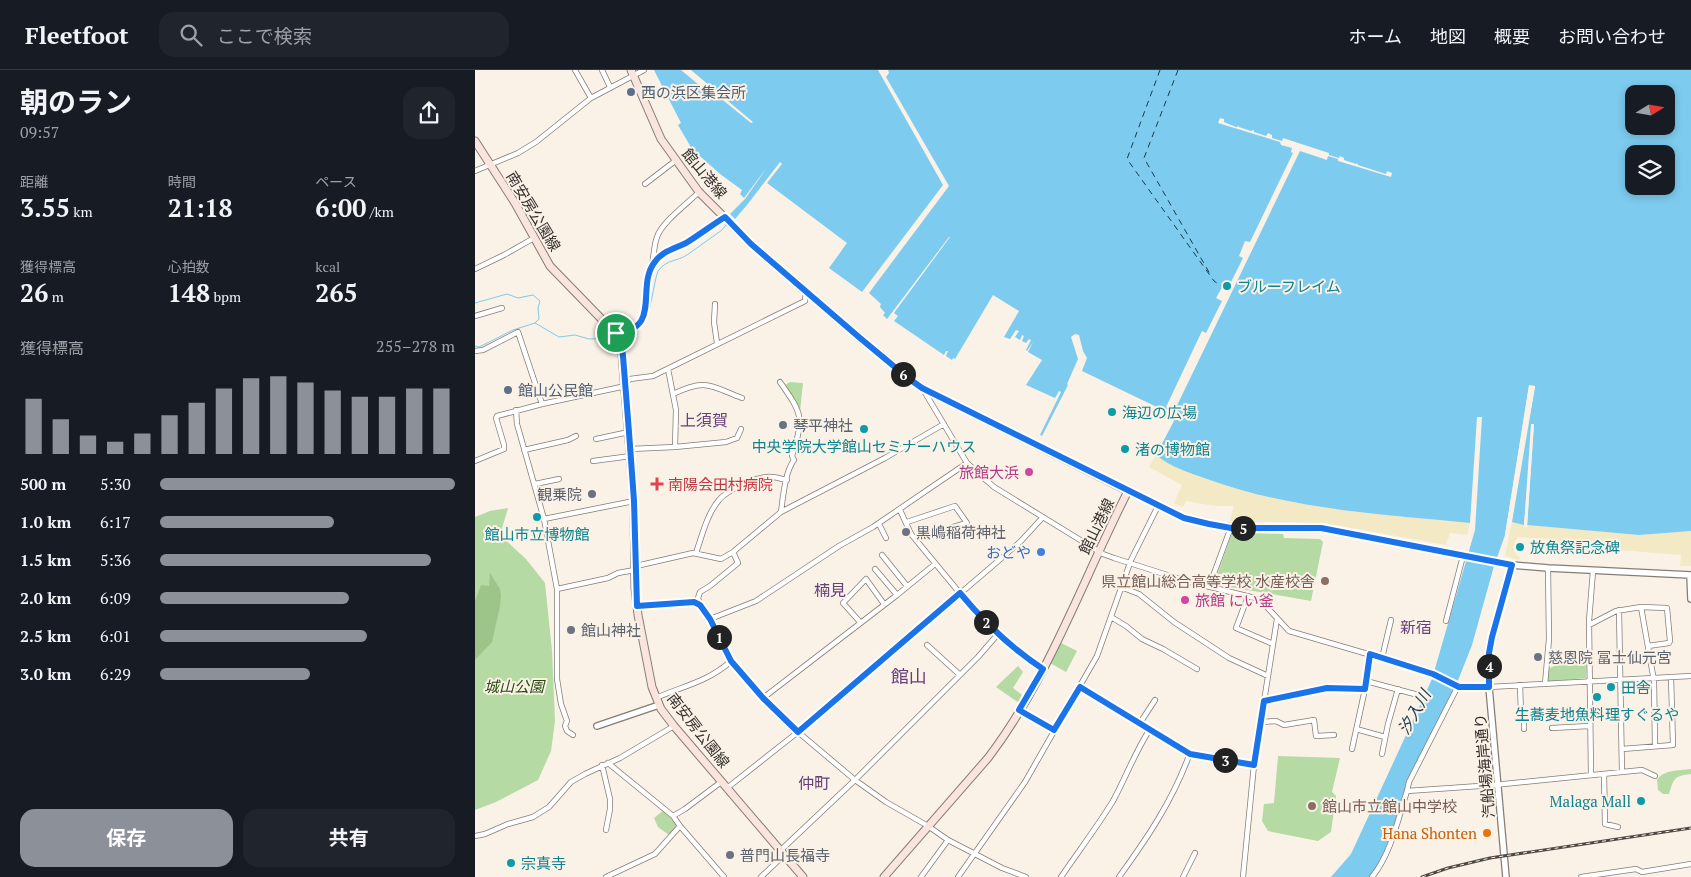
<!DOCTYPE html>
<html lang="ja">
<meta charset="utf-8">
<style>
:root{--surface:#171b24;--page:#20242c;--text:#f1f3f6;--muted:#9ea1a6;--line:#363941;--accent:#8c9099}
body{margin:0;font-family:"PT Serif","Noto Sans JP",serif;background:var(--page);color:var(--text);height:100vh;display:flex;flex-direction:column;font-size:19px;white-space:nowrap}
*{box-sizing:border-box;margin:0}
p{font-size:16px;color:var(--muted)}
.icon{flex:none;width:28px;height:28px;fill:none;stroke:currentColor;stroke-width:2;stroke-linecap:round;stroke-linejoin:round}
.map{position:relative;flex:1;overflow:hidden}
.sheet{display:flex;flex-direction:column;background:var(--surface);width:475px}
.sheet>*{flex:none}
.needle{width:32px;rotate:79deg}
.tools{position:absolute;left:1150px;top:15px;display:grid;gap:10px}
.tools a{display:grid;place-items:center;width:50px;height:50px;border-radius:10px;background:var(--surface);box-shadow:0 2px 8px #0003;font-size:25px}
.pin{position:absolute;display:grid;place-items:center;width:42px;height:42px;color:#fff;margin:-21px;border:2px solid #fff;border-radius:50%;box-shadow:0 1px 5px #0007}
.km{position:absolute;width:25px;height:25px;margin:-12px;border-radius:50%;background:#222;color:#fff;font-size:14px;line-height:25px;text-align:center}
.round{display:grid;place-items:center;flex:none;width:52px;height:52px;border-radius:15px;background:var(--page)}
.headline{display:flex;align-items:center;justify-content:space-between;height:85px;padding:0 20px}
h1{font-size:28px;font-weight:700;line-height:38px}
.figures{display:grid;grid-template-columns:repeat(3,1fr);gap:8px;height:85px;padding:5px 20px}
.figures div{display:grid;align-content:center}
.figures b{font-size:25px;font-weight:700}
.figures small{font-size:14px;font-weight:400}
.figures p{font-size:14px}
.chart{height:140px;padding:10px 20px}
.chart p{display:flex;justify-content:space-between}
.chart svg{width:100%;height:90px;margin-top:5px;stroke:var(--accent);stroke-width:6}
.button{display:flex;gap:10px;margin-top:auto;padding:10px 20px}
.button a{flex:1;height:58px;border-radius:15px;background:var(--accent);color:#fff;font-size:20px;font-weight:700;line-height:58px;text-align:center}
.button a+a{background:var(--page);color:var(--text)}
ul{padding:0 20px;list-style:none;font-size:16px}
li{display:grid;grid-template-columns:80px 60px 1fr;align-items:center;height:38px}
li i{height:12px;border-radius:6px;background:var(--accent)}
header{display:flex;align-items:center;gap:30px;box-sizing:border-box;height:70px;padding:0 25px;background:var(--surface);border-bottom:1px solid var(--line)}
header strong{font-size:24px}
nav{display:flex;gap:28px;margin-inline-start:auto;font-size:18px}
.search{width:350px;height:45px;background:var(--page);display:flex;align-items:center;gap:12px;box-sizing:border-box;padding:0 18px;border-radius:15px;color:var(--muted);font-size:19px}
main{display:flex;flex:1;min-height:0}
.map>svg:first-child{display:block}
</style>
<header>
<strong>Fleetfoot</strong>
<div class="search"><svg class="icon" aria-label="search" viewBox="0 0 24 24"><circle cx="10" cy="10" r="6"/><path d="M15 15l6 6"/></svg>ここで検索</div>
<nav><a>ホーム</a><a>地図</a><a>概要</a><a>お問い合わせ</a></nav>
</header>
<main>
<section class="sheet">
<div class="headline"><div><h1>朝のラン</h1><p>09:57</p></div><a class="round"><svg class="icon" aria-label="share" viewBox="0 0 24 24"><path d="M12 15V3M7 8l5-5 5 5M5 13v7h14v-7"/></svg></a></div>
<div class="figures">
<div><p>距離</p><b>3.55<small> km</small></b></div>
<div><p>時間</p><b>21:18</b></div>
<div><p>ペース</p><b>6:00<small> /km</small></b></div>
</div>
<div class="figures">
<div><p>獲得標高</p><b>26<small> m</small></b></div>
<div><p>心拍数</p><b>148<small> bpm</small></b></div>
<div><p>kcal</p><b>265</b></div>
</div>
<div class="chart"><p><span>獲得標高</span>255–278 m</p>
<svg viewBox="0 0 160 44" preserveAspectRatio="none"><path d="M5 44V17M15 44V27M25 44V35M35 44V38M45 44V34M55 44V25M65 44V19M75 44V12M85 44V7M95 44V6M105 44V9M115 44V13M125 44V16M135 44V16M145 44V12M155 44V12"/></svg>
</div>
<ul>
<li><b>500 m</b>5:30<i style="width:100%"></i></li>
<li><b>1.0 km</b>6:17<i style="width:59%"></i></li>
<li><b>1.5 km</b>5:36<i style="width:92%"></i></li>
<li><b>2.0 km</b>6:09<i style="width:64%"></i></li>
<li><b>2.5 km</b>6:01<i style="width:70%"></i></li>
<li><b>3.0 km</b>6:29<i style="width:51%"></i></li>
</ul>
<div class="button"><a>保存</a><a>共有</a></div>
</section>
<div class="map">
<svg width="1216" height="807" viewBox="0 0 1216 807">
<rect width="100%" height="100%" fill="#faf1e7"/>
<!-- green -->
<path fill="#b5daa3" d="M315,312L328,313L325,342L311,318L310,315Z
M33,438L25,465L51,489L70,513L77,581L80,651L76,681L63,710L21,732L0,740V447L15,441Z
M757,463L808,464L809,468L845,469L848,472L836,531L739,514Z
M586,573L602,581L591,602L575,593Z
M1112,580L1111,608L1071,612L1073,599Z
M543,596L548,602L538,618L547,625L544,633L521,617Z
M803,686L865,688L857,722L861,726L856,762L843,771L793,761L787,751L789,734L799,733Z
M1216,699V704C1198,706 1199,709 1194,724H1188L1183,720L1182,710C1189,699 1204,701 1216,699Z
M189,740L202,756L194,765L183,757L179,748Z"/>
<!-- forest -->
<path fill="#9dc58a" d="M15,503L25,519L26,525L25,536L17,572L0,590V531L6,515L14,516Z"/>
<!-- sand -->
<path fill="#f3e9c4" d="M681,385C697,398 713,402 732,409C817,440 906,444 995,453L992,465L975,463L971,475L849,453L755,451L759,436H740L711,431L708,437L699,433L707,415L674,397Z
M1037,452L1052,455L1164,465L1216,461V496H1205L1206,485L1093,476L1072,469L1043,467C1037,475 1036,481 1045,487L1044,490L1030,486Z"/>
<!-- water -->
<path fill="#7dcbee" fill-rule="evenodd" d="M179,0H206L235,24L238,22L276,53L278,52L216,0H403L468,115L387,222L354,198L372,173L292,113L307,94L305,92L272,135L260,149L255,144L270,129L293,96L269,128L265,124L267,120L245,104L217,79L203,55L206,53Z
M413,0H1216V461L1164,465L1052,455L1059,354H1057L1049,455L1037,452L1060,317L1054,316L1030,465L1019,496L997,575L980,618L931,714C928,734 908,792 895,807H856L876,784L957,609L1000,460L1007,347H1002L995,453C906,444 817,440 732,409C713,402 697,398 681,385L699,351L694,341L688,340L607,301L612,288L608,281L604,265L600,264L596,267L603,289L592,314L593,315L567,366L565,365L586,322L584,321L580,328L551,315L567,290L553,282L558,272L552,281L551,280L556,270L554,269L551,273L547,271L549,266L547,265L545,270L540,267L544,261L541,260L535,269L529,267L544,241L518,225L480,289L478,288L477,290L471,286L473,281H471L469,285L419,251L423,246L419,243L475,167H474L412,249L408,245L410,243L405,237L406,234L394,223L474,116L411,7L414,3ZM1159,24H1191V56H1159ZM1159,84H1191V116H1159Z"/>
<!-- pier -->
<path fill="#faf1e7" d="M745,48L749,49V52L761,57L764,56V57L776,61L779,60V62L791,66L793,63L797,65V68L807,71L808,68L854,83V85L864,88L865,86L869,88V90L881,94L882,93L883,95L911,104L912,101L917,103L916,107L863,91V89L853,86L852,90L825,81L695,350L693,343L695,339L691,337L727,261L731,263L747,231L741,228L750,212L755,214L768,188L764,186L770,171L775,172L818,83L816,82L817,78L806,75L805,72L743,53Z
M1054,315L1060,316L1054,350H1053L1036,455L1035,453L1033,466L1030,465Z
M1056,354H1059L1052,458L1049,457Z"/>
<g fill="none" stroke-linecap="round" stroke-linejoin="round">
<!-- stream -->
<path stroke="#7dcbee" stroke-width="1" d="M0,233L32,224L43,228L58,225L65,231L63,238L64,249L60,253
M145,266C152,263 162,261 167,255C176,245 178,215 183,201C192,189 201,192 212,185L247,160L251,155
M0,276L4,277L38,260L60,253L84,267L100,265L114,269L139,268"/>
<!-- ferry -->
<path stroke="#183b4b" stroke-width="1" stroke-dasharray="6 5" stroke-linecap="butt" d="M685,0L652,89L739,211L749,218
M703,0L669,88L735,204"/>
<!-- minor casing -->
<g stroke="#857d75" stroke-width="6">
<path id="minor" d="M100,0L116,28
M127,0L135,17
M0,101L43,83L61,72L116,28L169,0
M170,114L200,91
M178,193L187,184L211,173L250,147
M0,199L29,185L59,168
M240,234L239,252L242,273
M0,246L27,238
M141,263C173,260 168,240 172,216C173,208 176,201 177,194C179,185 179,175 182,167C187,152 213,133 224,122
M0,281L8,280L43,262L67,334
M193,299L201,340L200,377
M305,312C328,345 329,347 317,386L319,390C310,402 308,427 306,442
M449,321L492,393L504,404L519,417L628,484L639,488L711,511L780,528L789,534L814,561L944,599L958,604L983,616L1014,617L1216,606
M198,324C232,308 235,316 267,328
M41,340L42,354L69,449L82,519V609L86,634L92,651L90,656L92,661L98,665
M121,369L154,362
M155,379L200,377L251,372L262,368L266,359
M49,380L93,370L101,366
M0,391L29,379V375L21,348L22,346L67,334L146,317L155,309L178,306L330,231L331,221
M118,391L156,386
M60,414L84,409
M425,440L436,464L493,533L523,564L547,586L568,599
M69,449L159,431
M432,452L480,436L492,453L440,468
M404,454L411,468
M221,483C227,466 232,444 244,430C251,421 281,407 292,407C298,406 306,409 312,410
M407,485L432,516
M161,496L218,483L246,489L258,482L306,442L410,388L469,354
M400,499L422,525
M646,517L664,524L699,552L754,588L793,606
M734,517L756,457
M82,519L133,508L143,503L160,500
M773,526L761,558L798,574
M162,535L219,532L225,535L235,549L256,591L288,628L323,662L380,710L411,732L453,756L473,770L527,798L551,807
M225,535L223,528L225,522L235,516L263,493L258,482
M1166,537L1192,538L1195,571L1194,573L1173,576
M1144,540L1147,702
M636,547L651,556L667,569L688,579L722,599
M235,549L281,531L364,476L398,457L492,393
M971,551L988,486
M385,552L368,533L391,509L409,534
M1114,555L1141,541L1166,537L1179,611L1180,676
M452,575L485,605
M907,588L916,550
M891,611L947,626
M1070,614L1074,569L1073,498
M1045,615L1046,644L1049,648V659
M605,617L643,639L715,683L779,695
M181,628C208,616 233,612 256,591
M288,628L422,525L460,494
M789,631L852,618L890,619
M544,640L579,660
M787,652L801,651L809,655L839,650L841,666L859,665
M665,653L680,630
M1077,658L1114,656
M881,659L910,667
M877,679L890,619L895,584
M1147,679L1198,675L1196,607
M907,684L913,654L923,619
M133,693L198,746L210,739L246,712
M127,695L135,729V739L131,760
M1129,704L1130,754L1143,757
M1116,705L1114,551L1118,501
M252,718L323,662L522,492L546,471L568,447
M932,721L934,712L983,616
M198,746L205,756L249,807
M0,766L10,764L33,754L58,747L74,737L96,712L110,704L145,688L199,656
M306,780L380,710L503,587L523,564
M131,807L180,784L205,756
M286,807L309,785
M446,807L473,770
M483,807L550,712L622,586L656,490L683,436
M586,807C603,782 622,757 638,731C651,707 660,682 675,659
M644,807C673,767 698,730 715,683
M708,807L720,783
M768,807L779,695L802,549
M897,807C916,784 923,749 932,721L1019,715L1167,700L1180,706
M1106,807L1161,799L1167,802L1216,794"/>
</g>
<!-- tertiary casing -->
<g stroke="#857d75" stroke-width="8">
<path id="tertiary" d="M653,421L709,448L734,454L756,457L846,458L1037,495L1073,498L1216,505
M1215,505L1216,529
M122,656L184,635
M1031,807L1014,617V583L1017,567L1037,495"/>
</g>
<!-- secondary casing -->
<g stroke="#857d75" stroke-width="9">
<path id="secondary" d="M156,0L186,69L224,122L276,174L385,268L433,308L447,318L653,421C608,509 574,608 513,688L409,807
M0,71L40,133L75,196L142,265L146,272L159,431L160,518L163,545L177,617L186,639L199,656L328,807"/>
</g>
<!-- minor -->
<use href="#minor" stroke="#fff" stroke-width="4.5"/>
<!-- tertiary -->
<use href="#tertiary" stroke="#fff" stroke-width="5.5"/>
<!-- secondary -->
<use href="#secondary" stroke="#fae4de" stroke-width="7"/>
<!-- rail casing -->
<g stroke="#4d4844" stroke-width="3">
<path id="rail" d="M947,807L973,798L1015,788L1216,758"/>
</g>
<!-- rail -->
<use href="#rail" stroke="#faf1e7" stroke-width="1" stroke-dasharray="4" stroke-linecap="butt"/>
</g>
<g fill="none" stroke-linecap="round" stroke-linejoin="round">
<!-- route casing -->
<g stroke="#fff" stroke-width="10">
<path id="route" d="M250,147L276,174L385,268L433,308L447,318L709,448L734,454L756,458H846L1037,495L1017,567L1014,583V617H984L958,604L895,584L890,619L852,618L789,631L779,695L715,684L605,617L579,660L544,640L568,599C536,578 509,552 485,523L323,662L288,628L256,591L235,549L225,535L219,532L162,536L159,431L154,362L148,286L146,272L141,263C187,259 161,218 179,193C187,181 199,179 211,173C224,165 237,155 250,147Z"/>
</g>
<!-- route -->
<use href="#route" stroke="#1a73e8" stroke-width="6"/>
</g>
<!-- markers -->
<g fill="#5c6f8a" stroke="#faf1e7" stroke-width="2">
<circle cx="156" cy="22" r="5"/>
<circle cx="33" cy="320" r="5"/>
</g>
<g fill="#0f9aa8" stroke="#faf1e7" stroke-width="2">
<circle cx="752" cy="216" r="5"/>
<circle cx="637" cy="342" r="5"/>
<circle cx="389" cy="359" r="5"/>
<circle cx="650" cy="379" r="5"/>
<circle cx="62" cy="447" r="5"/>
<circle cx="1045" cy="477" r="5"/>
<circle cx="1136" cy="617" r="5"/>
<circle cx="1122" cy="627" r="5"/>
<circle cx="1166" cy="731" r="5"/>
<circle cx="36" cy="793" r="5"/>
</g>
<g fill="#6b7280" stroke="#faf1e7" stroke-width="2">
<circle cx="308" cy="355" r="5"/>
<circle cx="117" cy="424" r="5"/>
<circle cx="431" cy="462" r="5"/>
<circle cx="96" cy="560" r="5"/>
<circle cx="1063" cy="587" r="5"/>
<circle cx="255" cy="785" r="5"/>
</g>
<g fill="#d1479c" stroke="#faf1e7" stroke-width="2">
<circle cx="554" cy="402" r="5"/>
<circle cx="710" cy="530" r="5"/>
</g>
<path fill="#e0444e" stroke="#faf1e7" stroke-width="2" d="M179.5 406.5h5v5h5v5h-5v5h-5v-5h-5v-5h5z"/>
<circle fill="#3f7fe0" stroke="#faf1e7" stroke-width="2" cx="566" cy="482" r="5"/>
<g fill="#8d6e63" stroke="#faf1e7" stroke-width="2">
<circle cx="850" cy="511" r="5"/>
<circle cx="837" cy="736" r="5"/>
</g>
<circle fill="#e8710a" stroke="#faf1e7" stroke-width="2" cx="1012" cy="763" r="5"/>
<g text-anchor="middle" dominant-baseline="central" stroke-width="4" stroke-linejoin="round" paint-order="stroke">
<!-- service labels -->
<g font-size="15" fill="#4e5e75" stroke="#faf1e7" text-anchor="start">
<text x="166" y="22">西の浜区集会所</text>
<text x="43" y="320">館山公民館</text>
</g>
<!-- street labels -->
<g font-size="15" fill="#332f2c" stroke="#faf1e7">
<text transform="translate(230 103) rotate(50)">館山港線</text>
<text transform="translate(59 141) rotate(59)">南安房公園線</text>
<text transform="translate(621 456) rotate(-64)">館山港線</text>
<text transform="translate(224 660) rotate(52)">南安房公園線</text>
<text transform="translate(1009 696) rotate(-95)">汽船場海岸通り</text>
</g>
<!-- culture labels -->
<g font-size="15" fill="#0d838f" stroke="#faf1e7" text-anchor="start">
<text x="762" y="216">ブルーフレイム</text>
<text x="647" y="342">海辺の広場</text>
<text x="389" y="376" text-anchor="middle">中央学院大学館山セミナーハウス</text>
<text x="660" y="379">渚の博物館</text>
<text x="62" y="464" text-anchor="middle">館山市立博物館</text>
<text x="1055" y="477">放魚祭記念碑</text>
<text x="1146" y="617">田舎</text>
<text x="1122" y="644" text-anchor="middle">生蕎麦地魚料理すぐるや</text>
<text x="1156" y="731" text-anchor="end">Malaga Mall</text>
<text x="46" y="793">宗真寺</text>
</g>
<!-- worship labels -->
<g font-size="15" fill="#5b616d" stroke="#faf1e7" text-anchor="start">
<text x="318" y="355">琴平神社</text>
<text x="107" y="424" text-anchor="end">観乗院</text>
<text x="441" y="462">黒嶋稲荷神社</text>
<text x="106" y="560">館山神社</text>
<text x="1073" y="587">慈恩院 冨士仙元宮</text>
<text x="265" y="785">普門山長福寺</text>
</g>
<!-- hotel labels -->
<g font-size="15" fill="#b23c85" stroke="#faf1e7" text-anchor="end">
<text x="544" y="402">旅館大浜</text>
<text x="720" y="530" text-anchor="start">旅館 にい釜</text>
</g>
<!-- health labels -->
<g font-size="15" fill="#be3a42" stroke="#faf1e7" text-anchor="start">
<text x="193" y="414">南陽会田村病院</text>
</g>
<!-- shop labels -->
<g font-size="15" fill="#366cbe" stroke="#faf1e7" text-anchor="end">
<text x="556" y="482">おどや</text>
</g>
<!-- education labels -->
<g font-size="15" fill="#785e54" stroke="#faf1e7" text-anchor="end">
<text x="840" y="511">県立館山総合高等学校 水産校舎</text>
<text x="847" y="736" text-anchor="start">館山市立館山中学校</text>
</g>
<!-- park labels -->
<g font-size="15" font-style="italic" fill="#25490d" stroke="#faf1e7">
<text x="39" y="616">城山公園</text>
</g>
<!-- food labels -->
<g font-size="15" fill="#c56008" stroke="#faf1e7" text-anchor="end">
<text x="1002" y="763">Hana Shonten</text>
</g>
<!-- neighbourhood labels -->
<g font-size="16" fill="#66417b" stroke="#faf1e7">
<text x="229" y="350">上須賀</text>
<text x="355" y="520">楠見</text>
<text x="941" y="557">新宿</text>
<text x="339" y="713">仲町</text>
</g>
<!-- water labels -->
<g font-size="16" font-style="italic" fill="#183b4b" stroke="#faf1e7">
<text transform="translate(939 642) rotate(-60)">汐入川</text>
</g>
<!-- quarter labels -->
<g font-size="18" fill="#66417b" stroke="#faf1e7">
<text x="434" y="606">館山</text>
</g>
</g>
</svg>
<div class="tools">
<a><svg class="needle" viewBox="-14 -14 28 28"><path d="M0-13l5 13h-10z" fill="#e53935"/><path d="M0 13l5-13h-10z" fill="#9ea1a6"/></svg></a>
<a><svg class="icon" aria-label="layers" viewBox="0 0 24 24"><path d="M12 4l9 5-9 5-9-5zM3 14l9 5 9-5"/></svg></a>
</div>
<div class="pin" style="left:141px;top:263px;background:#1e9e55"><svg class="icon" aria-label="arrive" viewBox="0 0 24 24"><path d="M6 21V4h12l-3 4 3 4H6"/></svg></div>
<b class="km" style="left:244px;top:567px">1</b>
<b class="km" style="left:511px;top:552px">2</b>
<b class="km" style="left:750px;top:690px">3</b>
<b class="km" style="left:1014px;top:596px">4</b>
<b class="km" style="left:768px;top:458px">5</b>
<b class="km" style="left:428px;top:304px">6</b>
</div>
</main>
